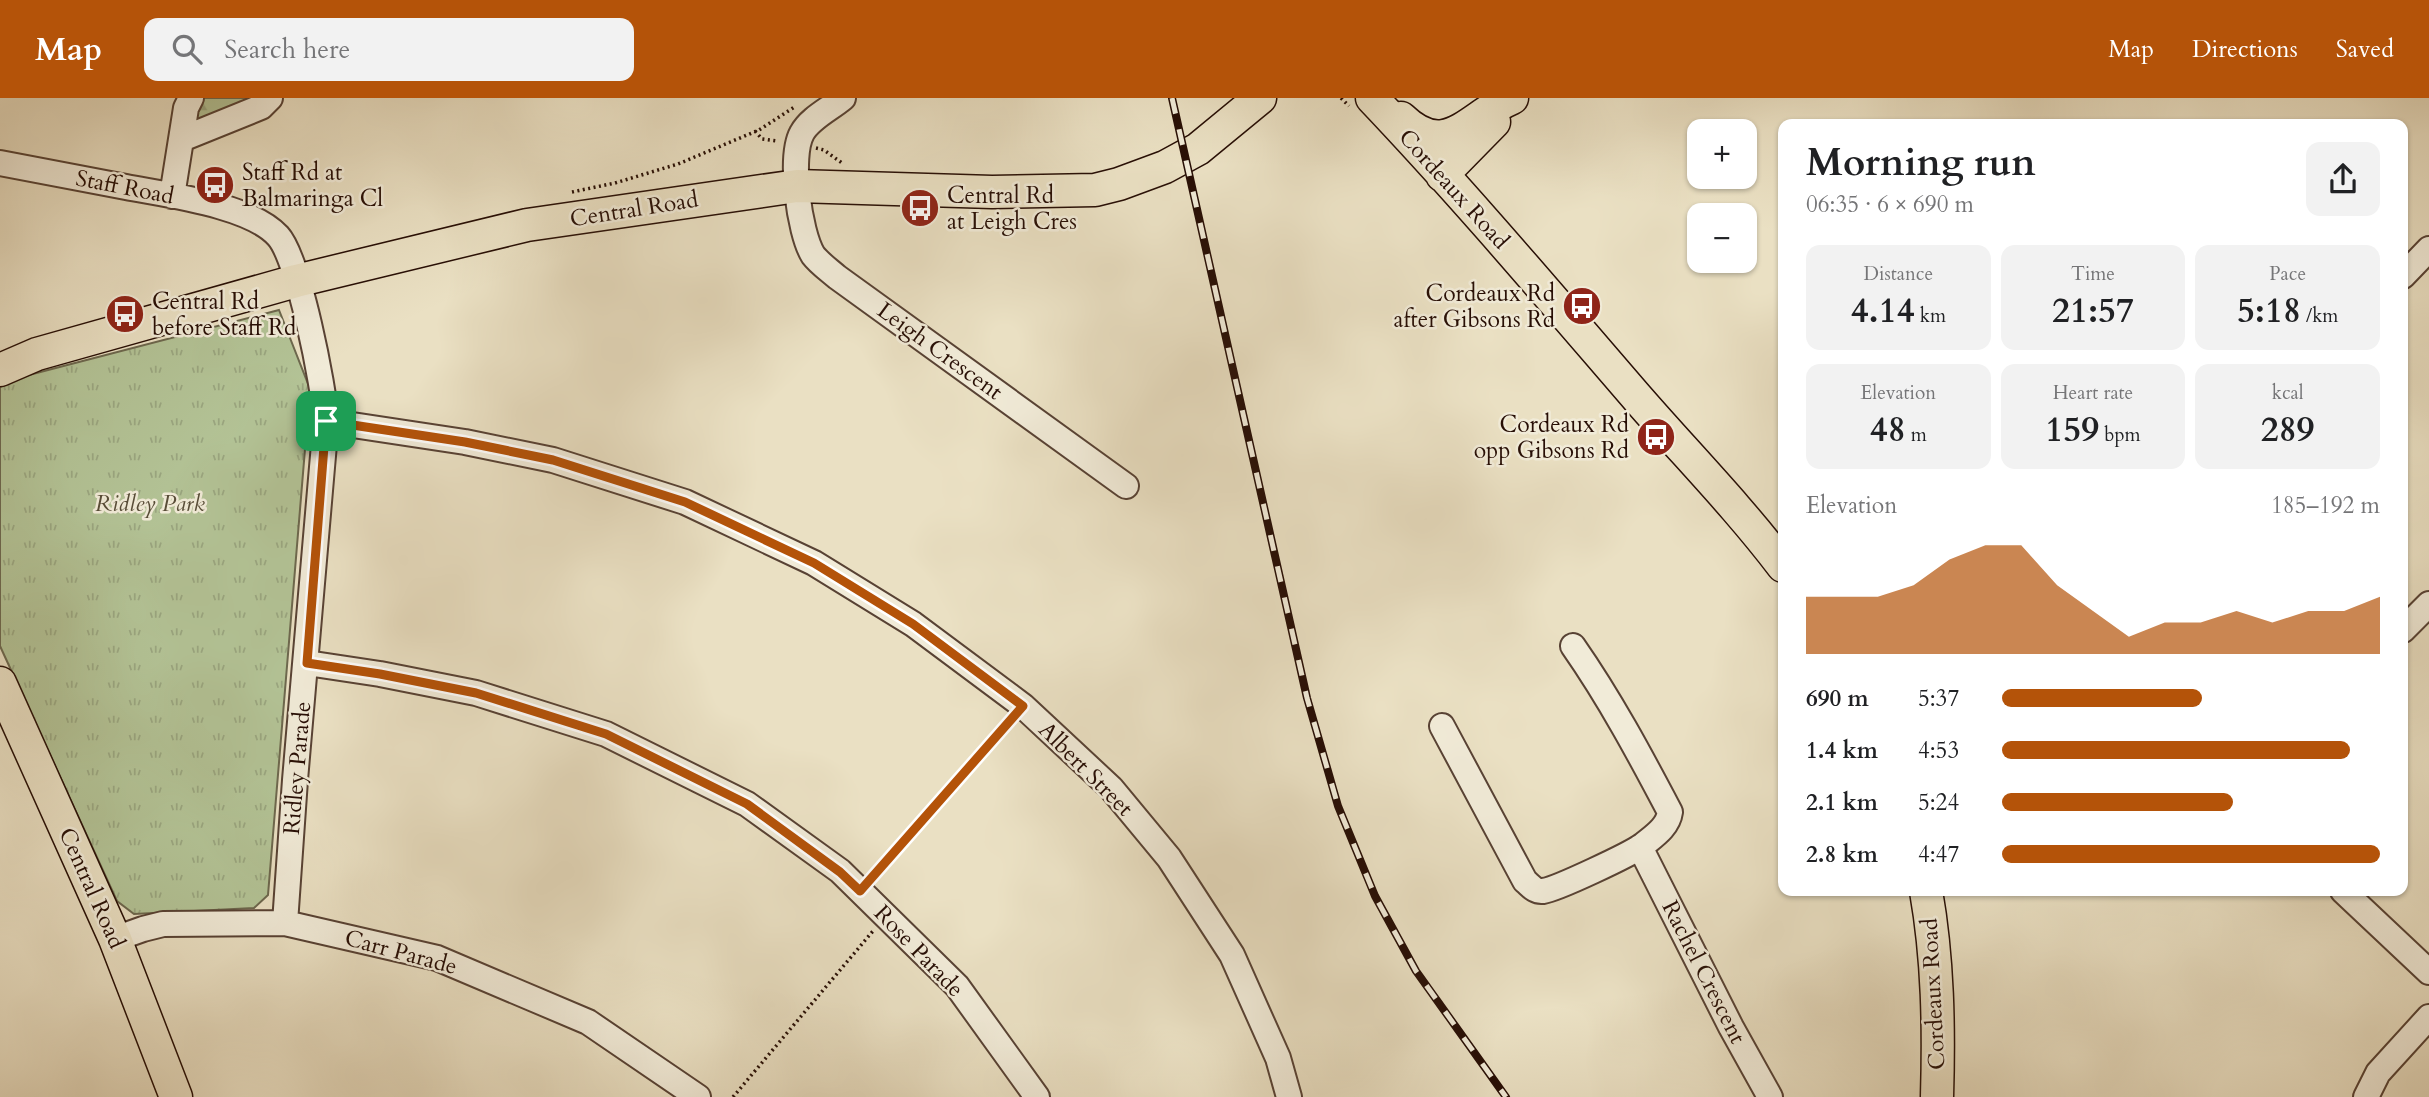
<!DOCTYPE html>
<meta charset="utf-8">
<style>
:root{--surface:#fff;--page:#f2f2f2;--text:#202124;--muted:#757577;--accent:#b45309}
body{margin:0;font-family:Cardo,serif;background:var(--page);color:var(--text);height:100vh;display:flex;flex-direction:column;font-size:26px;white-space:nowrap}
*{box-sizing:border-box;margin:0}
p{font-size:23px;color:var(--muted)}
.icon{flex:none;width:38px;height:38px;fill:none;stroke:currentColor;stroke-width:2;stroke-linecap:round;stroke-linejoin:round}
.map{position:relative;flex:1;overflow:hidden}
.sheet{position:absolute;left:1778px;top:21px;width:630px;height:777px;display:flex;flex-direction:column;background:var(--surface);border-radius:14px;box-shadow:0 2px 5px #0004}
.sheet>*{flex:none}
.buttons{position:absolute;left:1687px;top:21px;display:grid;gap:14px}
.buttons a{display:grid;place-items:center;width:70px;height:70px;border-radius:14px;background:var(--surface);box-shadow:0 2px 5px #0004;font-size:35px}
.pin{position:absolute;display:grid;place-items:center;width:60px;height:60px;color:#fff;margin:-30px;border-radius:14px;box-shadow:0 4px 10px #0006}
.round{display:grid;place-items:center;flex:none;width:74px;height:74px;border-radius:14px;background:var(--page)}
.head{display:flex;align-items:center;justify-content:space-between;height:119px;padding:0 28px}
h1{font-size:38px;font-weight:600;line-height:52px}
.stats{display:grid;grid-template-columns:repeat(3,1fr);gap:10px;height:119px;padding:7px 28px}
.stats div{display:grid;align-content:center;border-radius:14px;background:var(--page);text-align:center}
.stats b{font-size:35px;font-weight:600}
.stats small{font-size:19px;font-weight:400}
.stats p{font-size:19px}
.chart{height:196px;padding:14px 28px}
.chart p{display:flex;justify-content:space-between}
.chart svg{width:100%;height:126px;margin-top:7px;fill:var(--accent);opacity:.7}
ul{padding:0 28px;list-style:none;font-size:23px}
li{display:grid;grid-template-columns:112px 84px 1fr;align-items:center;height:52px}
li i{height:18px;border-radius:9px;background:var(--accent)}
header{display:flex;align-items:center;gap:42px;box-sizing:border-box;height:98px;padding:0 35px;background:var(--accent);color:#fff}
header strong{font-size:33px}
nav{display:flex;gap:38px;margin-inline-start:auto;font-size:24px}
.search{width:490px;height:63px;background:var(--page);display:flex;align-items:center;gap:18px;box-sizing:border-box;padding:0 24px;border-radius:14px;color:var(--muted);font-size:26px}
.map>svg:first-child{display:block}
</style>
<header>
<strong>Map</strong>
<div class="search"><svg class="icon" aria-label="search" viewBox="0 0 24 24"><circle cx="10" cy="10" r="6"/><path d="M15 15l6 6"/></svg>Search here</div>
<nav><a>Map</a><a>Directions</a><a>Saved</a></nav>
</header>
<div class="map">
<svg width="2429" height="999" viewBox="0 0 2429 999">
<defs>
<pattern id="forest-firs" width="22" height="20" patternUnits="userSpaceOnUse" patternTransform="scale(1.75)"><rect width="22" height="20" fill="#b3c396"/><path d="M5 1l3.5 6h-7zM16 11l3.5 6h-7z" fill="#9aa680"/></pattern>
<pattern id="park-tufts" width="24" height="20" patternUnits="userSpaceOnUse" patternTransform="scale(1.75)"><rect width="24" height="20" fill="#b3c396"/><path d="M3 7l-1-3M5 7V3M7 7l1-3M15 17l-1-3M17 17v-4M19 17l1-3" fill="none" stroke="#9aa680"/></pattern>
</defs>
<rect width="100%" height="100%" fill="#eae0c3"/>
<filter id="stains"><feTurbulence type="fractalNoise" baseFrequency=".00286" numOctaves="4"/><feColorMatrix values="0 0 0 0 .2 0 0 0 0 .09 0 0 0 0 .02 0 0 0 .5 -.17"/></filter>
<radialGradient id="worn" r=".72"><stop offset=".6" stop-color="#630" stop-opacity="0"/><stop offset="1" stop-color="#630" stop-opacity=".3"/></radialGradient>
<!-- forest -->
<path fill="url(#forest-firs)" stroke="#6d684e" stroke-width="2" d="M200,0H250L240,8L196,24Z"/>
<!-- park -->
<path fill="url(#park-tufts)" stroke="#6d684e" stroke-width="2" d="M279,212L310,291L268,797L254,810L134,816L117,803L0,548V289L25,278Z"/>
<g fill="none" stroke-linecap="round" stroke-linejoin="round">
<!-- minor casing -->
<g stroke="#584234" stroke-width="28">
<path id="minor" d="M843,0C830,11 810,20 802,35C789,58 799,134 813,157C819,165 829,172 837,179L1126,388
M182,41L261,9L270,0
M0,65C42,73 84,81 126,89C167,97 250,107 278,138C299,161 324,289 326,323L295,682L285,825
M172,98L186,10L191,0
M2403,178L2429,151
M326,323L465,344L553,362L685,404L814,465L913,526L1023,608L1111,690L1169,760L1232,857L1278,960L1289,999
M2403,532L2429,506
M307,565L380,576L476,595L606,636L747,706L840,773L957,888L1037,999
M1442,628L1525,783C1531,788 1535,794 1543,793C1557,791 1631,756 1643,747C1654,738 1668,729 1670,714C1640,657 1610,601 1573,548
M1640,749L1731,929L1770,999
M2343,793L2429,874
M115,841L143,831L163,826L285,825L437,860L588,924L698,999
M2366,999L2378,975L2429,919"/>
</g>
<!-- major casing -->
<g stroke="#270e05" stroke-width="35">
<path id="major" d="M1372,0C1465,98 1552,201 1640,303C1688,358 1739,410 1783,468
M1401,20C1447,64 1469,18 1512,0
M1442,77L1494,24
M0,272L37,256L296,183L527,127L797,88L992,94L1095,92L1119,86L1165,69L1198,51L1260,0
M0,585L115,841L176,999
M1926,793C1938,861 1939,930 1937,999"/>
</g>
<!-- path -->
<path stroke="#270e05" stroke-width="3.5" stroke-dasharray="2 3.5" stroke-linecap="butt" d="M1341,0L1349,8
M755,33L762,41L777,43
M816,50L824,52L842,65
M572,94L615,85L678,66L759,32L796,8
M873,778L1009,624
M733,999L873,833"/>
<!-- minor -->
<use href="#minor" stroke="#f1ebd8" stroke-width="24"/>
<!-- major -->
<use href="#major" stroke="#eae0c3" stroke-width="32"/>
<!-- rail casing -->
<g stroke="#270e05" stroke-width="8">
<path id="rail" d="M1172,0L1307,600L1338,708L1375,798L1416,873L1506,999"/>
</g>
<!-- rail -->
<use href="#rail" stroke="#f1ebd8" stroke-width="5" stroke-dasharray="16" stroke-linecap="butt"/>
</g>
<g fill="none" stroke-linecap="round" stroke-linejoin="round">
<!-- route casing -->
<g stroke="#fff" stroke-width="14">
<path id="route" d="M326,323L465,344L553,362L685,404L814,465L913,526L1023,608L860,793L840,774L747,706L606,636L476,595L380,576L307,565Z"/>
</g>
<!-- route -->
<use href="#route" stroke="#b45309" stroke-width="9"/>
</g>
<!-- icons -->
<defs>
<g id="bus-disc" transform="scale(2.0125)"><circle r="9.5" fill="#8f2418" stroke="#f1ebd8"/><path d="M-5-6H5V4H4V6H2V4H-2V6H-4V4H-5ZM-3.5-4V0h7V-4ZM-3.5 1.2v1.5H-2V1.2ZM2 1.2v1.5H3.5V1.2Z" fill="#fff"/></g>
</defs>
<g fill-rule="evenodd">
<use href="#bus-disc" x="215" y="87"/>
<use href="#bus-disc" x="920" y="110"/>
<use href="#bus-disc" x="1582" y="208"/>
<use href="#bus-disc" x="125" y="216"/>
<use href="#bus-disc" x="1656" y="339"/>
</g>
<g text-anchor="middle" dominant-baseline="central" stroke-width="5" stroke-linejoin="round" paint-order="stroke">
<!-- poi labels -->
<g font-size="23" fill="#270e05" stroke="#f1ebd8" text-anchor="start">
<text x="242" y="74">Staff Rd at<tspan x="242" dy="26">Balmaringa Cl</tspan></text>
<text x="947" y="97">Central Rd<tspan x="947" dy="26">at Leigh Cres</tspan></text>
<text x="1555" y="195" text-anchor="end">Cordeaux Rd<tspan x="1555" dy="26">after Gibsons Rd</tspan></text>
<text x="152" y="203">Central Rd<tspan x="152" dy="26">before Staff Rd</tspan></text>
<text x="1629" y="326" text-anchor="end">Cordeaux Rd<tspan x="1629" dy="26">opp Gibsons Rd</tspan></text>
</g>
<!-- street labels -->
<g font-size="23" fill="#270e05" stroke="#f1ebd8">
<text transform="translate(125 89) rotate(11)">Staff Road</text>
<text transform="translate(1454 91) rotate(48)">Cordeaux Road</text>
<text transform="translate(634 111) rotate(-9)">Central Road</text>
<text transform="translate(940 253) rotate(36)">Leigh Crescent</text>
<text transform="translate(297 670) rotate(-85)">Ridley Parade</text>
<text transform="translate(1086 671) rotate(45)">Albert Street</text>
<text transform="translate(92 790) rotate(66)">Central Road</text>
<text transform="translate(919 853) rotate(46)">Rose Parade</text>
<text transform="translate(401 854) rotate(15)">Carr Parade</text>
<text transform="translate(1704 874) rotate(63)">Rachel Crescent</text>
<text transform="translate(1933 896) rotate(-93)">Cordeaux Road</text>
</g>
<!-- park labels -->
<g font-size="23" font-style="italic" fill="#584d38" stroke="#f1ebd8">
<text x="150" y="405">Ridley Park</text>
</g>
</g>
<rect width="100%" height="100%" filter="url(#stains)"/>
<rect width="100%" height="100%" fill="url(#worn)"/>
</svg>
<div class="buttons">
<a>+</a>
<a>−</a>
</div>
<div class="pin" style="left:326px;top:323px;background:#1e9e55"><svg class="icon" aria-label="arrive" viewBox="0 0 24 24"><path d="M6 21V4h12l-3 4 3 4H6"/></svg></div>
<section class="sheet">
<div class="head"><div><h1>Morning run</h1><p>06:35 · 6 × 690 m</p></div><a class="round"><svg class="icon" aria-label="share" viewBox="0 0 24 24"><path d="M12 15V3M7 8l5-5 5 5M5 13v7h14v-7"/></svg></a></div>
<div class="stats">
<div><p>Distance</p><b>4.14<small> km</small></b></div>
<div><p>Time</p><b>21:57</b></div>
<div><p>Pace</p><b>5:18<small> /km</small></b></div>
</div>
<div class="stats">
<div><p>Elevation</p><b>48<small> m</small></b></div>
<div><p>Heart rate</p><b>159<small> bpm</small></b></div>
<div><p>kcal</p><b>289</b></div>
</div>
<div class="chart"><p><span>Elevation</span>185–192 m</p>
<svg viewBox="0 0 160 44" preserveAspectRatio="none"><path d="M0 44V24L10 24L20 24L30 20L40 11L50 6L60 6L70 20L80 29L90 38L100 33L110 33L120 29L130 33L140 29L150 29L160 24V44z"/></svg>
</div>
<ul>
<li><b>690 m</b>5:37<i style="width:53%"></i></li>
<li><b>1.4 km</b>4:53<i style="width:92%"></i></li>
<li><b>2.1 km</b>5:24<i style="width:61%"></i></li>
<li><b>2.8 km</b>4:47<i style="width:100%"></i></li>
</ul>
</section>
</div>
